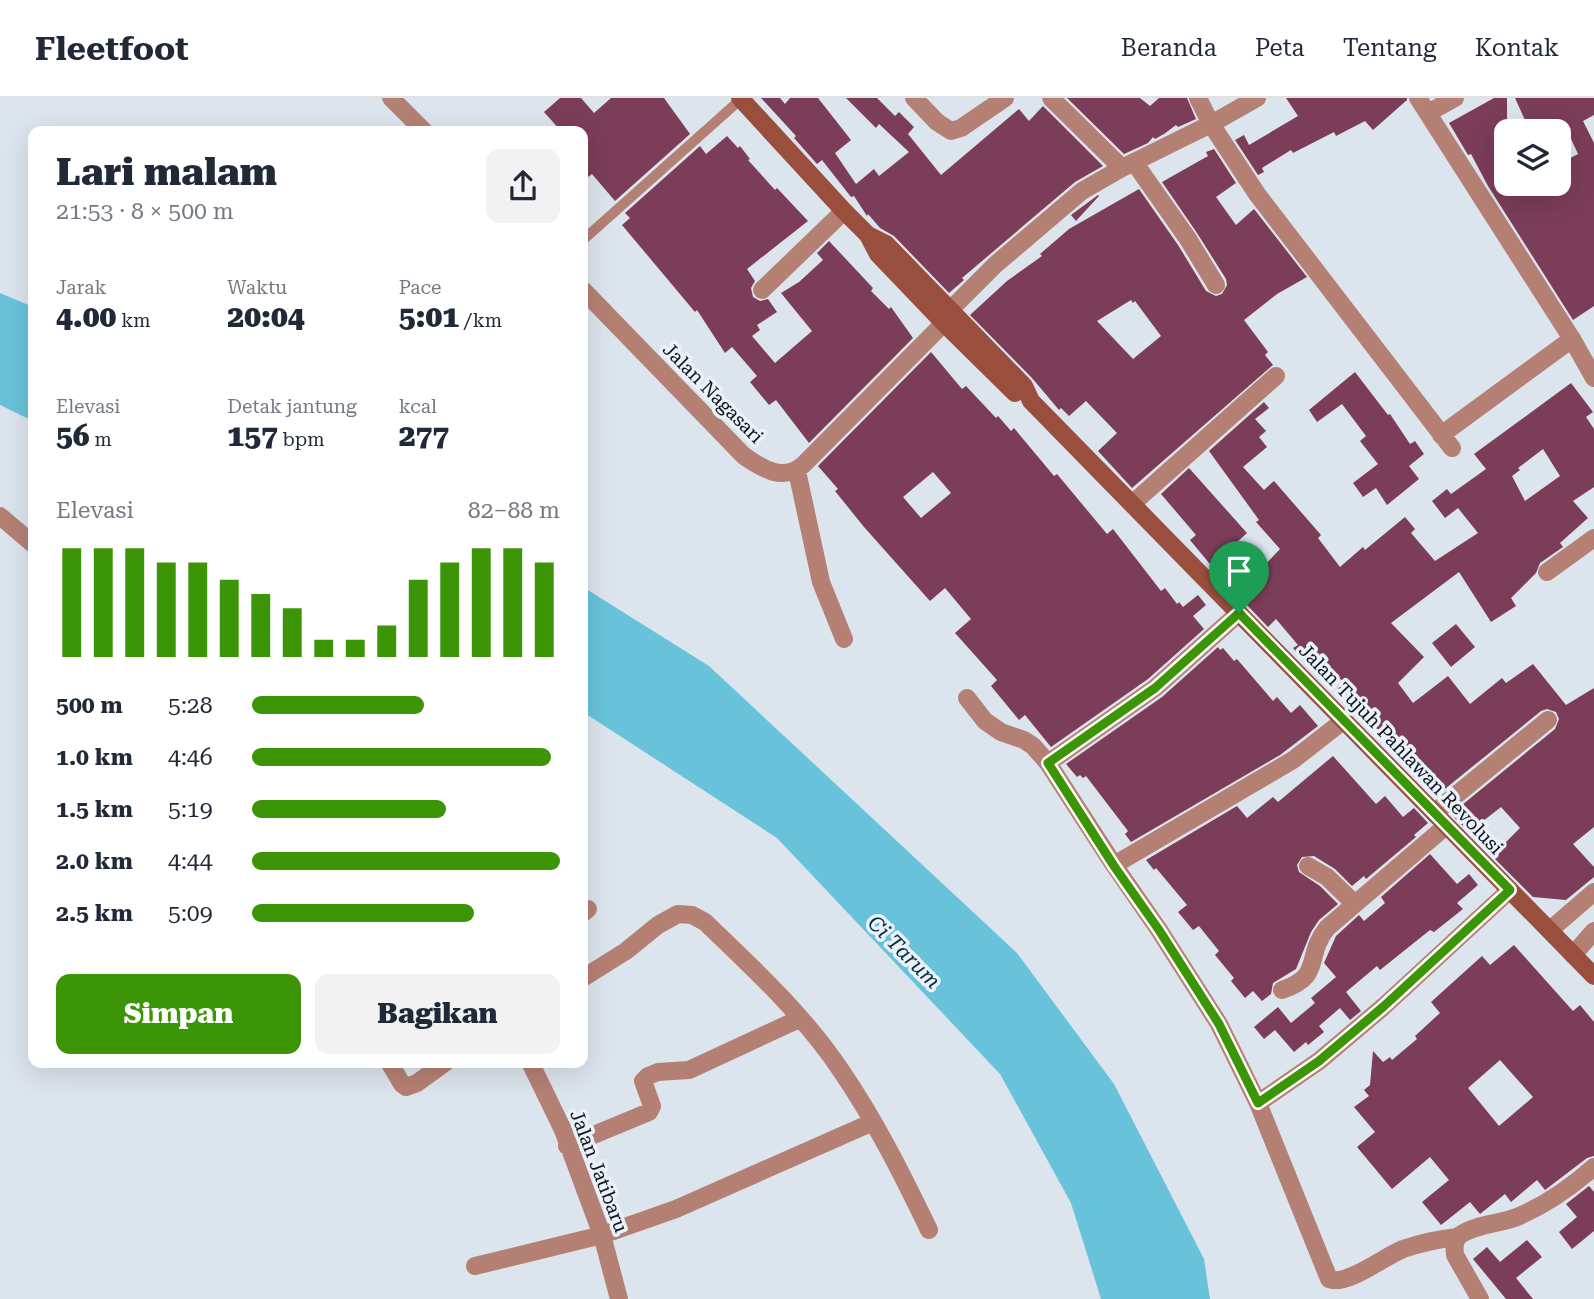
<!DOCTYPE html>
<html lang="id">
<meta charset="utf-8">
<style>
:root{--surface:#fff;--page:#f2f2f3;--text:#1f2937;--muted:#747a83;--line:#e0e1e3;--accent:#3c9407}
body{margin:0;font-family:"Roboto Serif",serif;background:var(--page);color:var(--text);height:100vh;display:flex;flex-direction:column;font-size:26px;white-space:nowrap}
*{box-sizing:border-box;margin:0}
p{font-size:23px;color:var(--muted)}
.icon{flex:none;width:38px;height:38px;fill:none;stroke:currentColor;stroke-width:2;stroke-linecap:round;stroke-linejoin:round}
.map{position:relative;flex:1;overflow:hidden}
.panel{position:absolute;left:28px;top:28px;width:560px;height:942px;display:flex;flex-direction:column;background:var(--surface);border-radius:14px;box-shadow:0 7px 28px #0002}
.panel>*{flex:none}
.fabs{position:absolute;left:1494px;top:21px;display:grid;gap:14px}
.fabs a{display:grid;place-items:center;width:77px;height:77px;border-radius:14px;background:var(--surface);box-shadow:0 7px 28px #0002;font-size:35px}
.pin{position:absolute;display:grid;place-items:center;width:60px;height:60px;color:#fff;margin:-72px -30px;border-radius:50% 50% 50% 0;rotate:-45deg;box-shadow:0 0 7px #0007}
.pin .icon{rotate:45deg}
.round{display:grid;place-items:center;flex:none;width:74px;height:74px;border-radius:14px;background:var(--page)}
.summary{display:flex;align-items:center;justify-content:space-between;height:119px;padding:0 28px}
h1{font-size:38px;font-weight:800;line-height:52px}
.stats{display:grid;grid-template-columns:repeat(3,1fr);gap:10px;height:119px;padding:7px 28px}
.stats div{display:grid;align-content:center}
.stats b{font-size:30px;font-weight:800}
.stats small{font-size:19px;font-weight:400}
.stats p{font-size:19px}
.chart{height:196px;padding:14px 28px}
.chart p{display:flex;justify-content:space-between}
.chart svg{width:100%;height:126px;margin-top:7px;stroke:var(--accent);stroke-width:6}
.action{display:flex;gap:14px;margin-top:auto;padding:14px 28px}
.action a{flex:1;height:80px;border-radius:14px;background:var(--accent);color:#fff;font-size:28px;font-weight:800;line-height:80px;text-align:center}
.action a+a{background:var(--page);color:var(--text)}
ul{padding:0 28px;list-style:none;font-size:23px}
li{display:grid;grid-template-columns:112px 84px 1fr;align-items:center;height:52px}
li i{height:18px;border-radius:9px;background:var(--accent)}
header{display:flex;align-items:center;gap:42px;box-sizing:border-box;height:98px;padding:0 35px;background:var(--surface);border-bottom:2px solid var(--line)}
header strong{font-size:33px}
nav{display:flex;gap:38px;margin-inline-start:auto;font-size:24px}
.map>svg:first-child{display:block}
</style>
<header>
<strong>Fleetfoot</strong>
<nav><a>Beranda</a><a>Peta</a><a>Tentang</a><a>Kontak</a></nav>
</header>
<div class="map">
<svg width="1594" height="1201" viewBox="0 0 1594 1201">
<rect width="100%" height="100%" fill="#dce4ed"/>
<!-- water -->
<path fill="#68c3da" d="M0,195L33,209V323L0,307Z
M583,489L709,568L1017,855L1114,986L1204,1161L1210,1201H1101L1071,1105L1000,976L777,740L583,614Z"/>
<!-- building -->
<path fill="#7c3d59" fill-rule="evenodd" d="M560,0H581L594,15L611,0H664L690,36L615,103L592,76L583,83V33H561L544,14Z
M761,0H780L785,6L790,0H818L851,42L835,55L856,86L874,71L879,78L909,54L879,26L876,30L846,0H877L895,18L899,14L914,29L908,36L941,77L1019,11L1029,23L1043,8L1103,68L1075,84L962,180L964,182L949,195L894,138L880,130L868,116L867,118L854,98L851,99L822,62L817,66L794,40L796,38Z
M1067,0H1140L1150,8L1159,0H1187L1196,21L1178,29L1176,27L1164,36L1155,41L1153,39L1148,45L1124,56Z
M1286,0H1407V2L1373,32L1365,23L1336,38L1334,34L1293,55L1291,52L1262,70L1264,74L1258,77L1235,42L1244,37L1249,47L1298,18Z
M1494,0H1507V86H1559V66L1578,56L1566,30L1559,33H1530L1515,0H1594V17L1583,23L1594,45V208L1573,222L1488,88L1471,56L1468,57L1449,25Z
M727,38L738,50L740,48L750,61L748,62L775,92L777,90L808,123L747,171L755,183L751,190L753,199L760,203L768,201L777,214L757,227L760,232L752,238L775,265L812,233L781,195L799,184L823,162L817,155L829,143L873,190L871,193L889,211L891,209L913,240L809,345L776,302L769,307L750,284L757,278L732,249L725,255L697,212L695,214L622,127L630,120L625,115L700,48L706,56Z
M1214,51L1236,85L1216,99L1236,127L1254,111L1307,179L1277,196L1244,222L1268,254L1265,257L1273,267L1132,390L1098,353L1117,335L1086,303L1069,318L1061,310L1059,312L1032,280L970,217L1007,183L1042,158L1040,156L1069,131L1139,91L1178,147L1206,193L1216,198L1222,196L1227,187L1226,181L1197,135L1162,84L1208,58L1206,54ZM1131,202L1133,205L1135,203L1161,238L1133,261L1097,223Z
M1098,97L1099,98L1076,123L1071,117Z
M931,254L962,291L966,288L996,320L998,318L1011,333L1014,330L1054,378L1057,376L1107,436L1113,431L1161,493L1165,490L1177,506L1179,504L1183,509L1198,497L1206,507L1193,518L1204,531L1148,581L1051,649L1025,617L1019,622L991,588L997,582L955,535L971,521L945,490L930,503L864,429L835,393L838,391L818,368ZM933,374L951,395L921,420L903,399Z
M1355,274L1388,317L1390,316L1410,346L1415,343L1424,356L1409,368L1419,381L1387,407L1376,390L1363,399L1353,385L1378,366L1360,343L1366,338L1342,306L1317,324L1309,312Z
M1571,285L1593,314L1586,319L1594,331V389L1573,403L1588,420L1560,445L1563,449L1540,465L1536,475L1511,500L1516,508L1491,524L1459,474L1391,525L1424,559L1398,585L1413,605L1448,578L1470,606L1502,580L1506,585L1533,566L1566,607L1594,590V729L1573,746L1594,769V779L1566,802L1533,799L1492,758L1520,730L1501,709L1469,734L1451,716L1555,631L1559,621L1556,614L1547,611L1541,613L1435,699L1434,698L1440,692L1423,672L1415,679L1356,608L1352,612L1335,593L1345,585L1312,557L1304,563L1293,550L1298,547L1276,521L1268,529L1224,483L1190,442L1196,437L1161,396L1189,370L1247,435L1236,445L1260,472L1280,451L1256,424L1259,422L1209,353L1264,304L1269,310L1255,321L1266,333L1259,339L1267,349L1243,369L1264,392L1274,383L1321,437L1318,440L1340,469L1363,449L1365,452L1405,419L1415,431L1411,435L1435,463L1478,435L1458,410L1445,420L1432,403L1447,391L1451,396L1486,371L1474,356ZM1543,351L1560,378L1525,403L1512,378L1520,372L1518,370Z
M1456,526L1475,549L1451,569L1432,545Z
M1218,549L1220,552L1223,550L1234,563L1237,561L1273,603L1277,599L1291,615L1300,607L1318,628L1280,657L1131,744L1125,736L1128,733L1086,678L1083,680L1080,677L1077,679L1066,666L1162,599Z
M1333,658L1376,706L1385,698L1403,719L1414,710L1428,725L1414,737L1416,739L1366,781L1364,778L1352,788L1335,771L1314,758L1302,759L1297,767L1299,774L1320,788L1338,806L1319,822L1311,834L1296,871L1273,885L1271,896L1262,903L1253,893L1245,900L1231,883L1234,880L1215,857L1219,853L1199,828L1193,832L1178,814L1187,807L1156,770L1154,772L1146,762L1237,708L1247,720L1273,699L1278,704Z
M1430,756L1457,786L1469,776L1478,787L1457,805L1463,811L1434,834L1430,832L1380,872L1377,868L1346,894L1361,913L1350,922L1340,910L1319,928L1324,934L1308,947L1306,944L1294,954L1275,932L1264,941L1254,929L1278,909L1291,925L1315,905L1311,900L1336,879L1324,865L1336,838L1359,817L1364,823L1385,805L1381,799Z
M1514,847L1573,913L1580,907L1594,924V1058L1587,1060L1545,1092L1537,1082L1511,1104L1505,1096L1480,1116L1470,1104L1441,1127L1422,1104L1449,1082L1430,1059L1392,1091L1357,1049L1375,1034L1354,1009L1369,998L1364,992L1370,987L1373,953L1383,964L1390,959L1392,962L1417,941L1415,938L1440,915L1431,904L1482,858L1490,867ZM1500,962L1533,999L1499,1028L1468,990Z
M1589,1088L1594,1094V1133L1572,1151L1559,1134L1577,1119L1566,1106Z
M1527,1142L1542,1159L1516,1180L1533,1201H1506L1473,1161L1487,1149L1500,1164Z"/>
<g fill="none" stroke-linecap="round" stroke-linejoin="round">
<!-- service -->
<path stroke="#b58074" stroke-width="10" d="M583,142L741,1"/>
<!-- minor -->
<path stroke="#b58074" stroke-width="18" d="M391,0L424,33
M914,0L937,24L951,33L961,30L1005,0
M1051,0L1122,70
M1198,0L1211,26L1257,96L1452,350
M1134,64L1188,141L1216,187
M583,192L744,358C763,371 783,384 803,367L944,225
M762,192L844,113
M1441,337L1572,241
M797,373L821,484L844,541
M1133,405L1276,278
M0,418L33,446
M1547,474L1594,440
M967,600L985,623L1001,634L1024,642L1033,648L1048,665L1114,767L1159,832L1219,926L1258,1005L1329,1181C1346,1189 1385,1158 1403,1151C1421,1145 1439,1141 1457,1139
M1048,665L1155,590L1239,515
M1434,715L1548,622
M1114,767L1293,662L1343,623
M1308,768L1327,779L1355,806
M583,815L588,811
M583,880L626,853L658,827L678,816L692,817L705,824C753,870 805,918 842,974C876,1024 903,1078 929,1132
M1282,892C1324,878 1304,859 1327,830L1446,728
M389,964L402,986L406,989L417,985L446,964
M530,964L563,1032L602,1137L619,1201
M1258,1005L1319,963L1383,909L1510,792
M567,1048L649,1014L652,1008L643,983L648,978L658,974L689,972L799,921
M475,1168L602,1137L676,1111L873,1024
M1480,1201L1455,1157C1454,1149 1454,1142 1460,1137C1476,1126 1499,1126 1517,1119C1546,1107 1570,1090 1594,1069"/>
<!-- tertiary -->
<path stroke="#b58074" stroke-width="18" d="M1418,0L1572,241L1594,280
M1428,15L1455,0
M951,211L995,167L1082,93L1122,70L1211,26L1257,0
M1550,832L1594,794
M1573,857L1594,833"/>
<!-- secondary -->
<path stroke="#994e3e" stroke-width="18" d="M740,0L844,113L868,137L886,146L1024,288L1031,303L1594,878
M868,137L878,156L944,225L1015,295"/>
</g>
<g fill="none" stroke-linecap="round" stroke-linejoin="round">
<!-- route casing -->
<g stroke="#fff" stroke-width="14">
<path id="route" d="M1239,515L1510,792L1383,909L1319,963L1258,1005L1219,926L1159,832L1114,768L1048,665L1155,590Z"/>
</g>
<!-- route -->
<use href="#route" stroke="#3c9407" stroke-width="9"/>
</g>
<g text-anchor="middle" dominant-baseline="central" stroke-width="7" stroke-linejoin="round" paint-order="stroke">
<!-- street labels -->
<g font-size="19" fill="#111316" stroke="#e9f1fa">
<text transform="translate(713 295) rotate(45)">Jalan Nagasari</text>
<text transform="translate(1401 651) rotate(46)">Jalan Tujuh Pahlawan Revolusi</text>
<text transform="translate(599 1073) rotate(69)">Jalan Jatibaru</text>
</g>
<!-- water labels -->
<g font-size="21" font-style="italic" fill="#012f38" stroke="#e9f1fa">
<text transform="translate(904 854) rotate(45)">Ci Tarum</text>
</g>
</g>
</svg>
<div class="fabs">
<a><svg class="icon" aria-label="layers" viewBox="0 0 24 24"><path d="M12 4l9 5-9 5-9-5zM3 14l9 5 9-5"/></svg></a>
</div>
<div class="pin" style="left:1239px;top:515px;background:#1e9e55"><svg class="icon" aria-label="arrive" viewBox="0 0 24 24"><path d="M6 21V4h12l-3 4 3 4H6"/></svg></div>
<section class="panel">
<div class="summary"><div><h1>Lari malam</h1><p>21:53 · 8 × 500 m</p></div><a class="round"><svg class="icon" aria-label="share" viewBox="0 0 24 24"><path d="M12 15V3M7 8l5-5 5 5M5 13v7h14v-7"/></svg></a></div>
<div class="stats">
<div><p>Jarak</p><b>4.00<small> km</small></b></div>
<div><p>Waktu</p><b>20:04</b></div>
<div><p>Pace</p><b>5:01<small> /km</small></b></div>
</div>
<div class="stats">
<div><p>Elevasi</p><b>56<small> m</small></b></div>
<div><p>Detak jantung</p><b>157<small> bpm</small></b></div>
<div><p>kcal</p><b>277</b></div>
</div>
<div class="chart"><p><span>Elevasi</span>82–88 m</p>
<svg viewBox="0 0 160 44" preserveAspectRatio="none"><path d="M5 44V6M15 44V6M25 44V6M35 44V11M45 44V11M55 44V17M65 44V22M75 44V27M85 44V38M95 44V38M105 44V33M115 44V17M125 44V11M135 44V6M145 44V6M155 44V11"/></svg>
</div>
<ul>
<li><b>500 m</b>5:28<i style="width:56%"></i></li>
<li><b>1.0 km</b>4:46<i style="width:97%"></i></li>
<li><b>1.5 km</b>5:19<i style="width:63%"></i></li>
<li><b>2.0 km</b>4:44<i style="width:100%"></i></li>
<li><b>2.5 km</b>5:09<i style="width:72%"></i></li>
</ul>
<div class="action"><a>Simpan</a><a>Bagikan</a></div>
</section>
</div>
